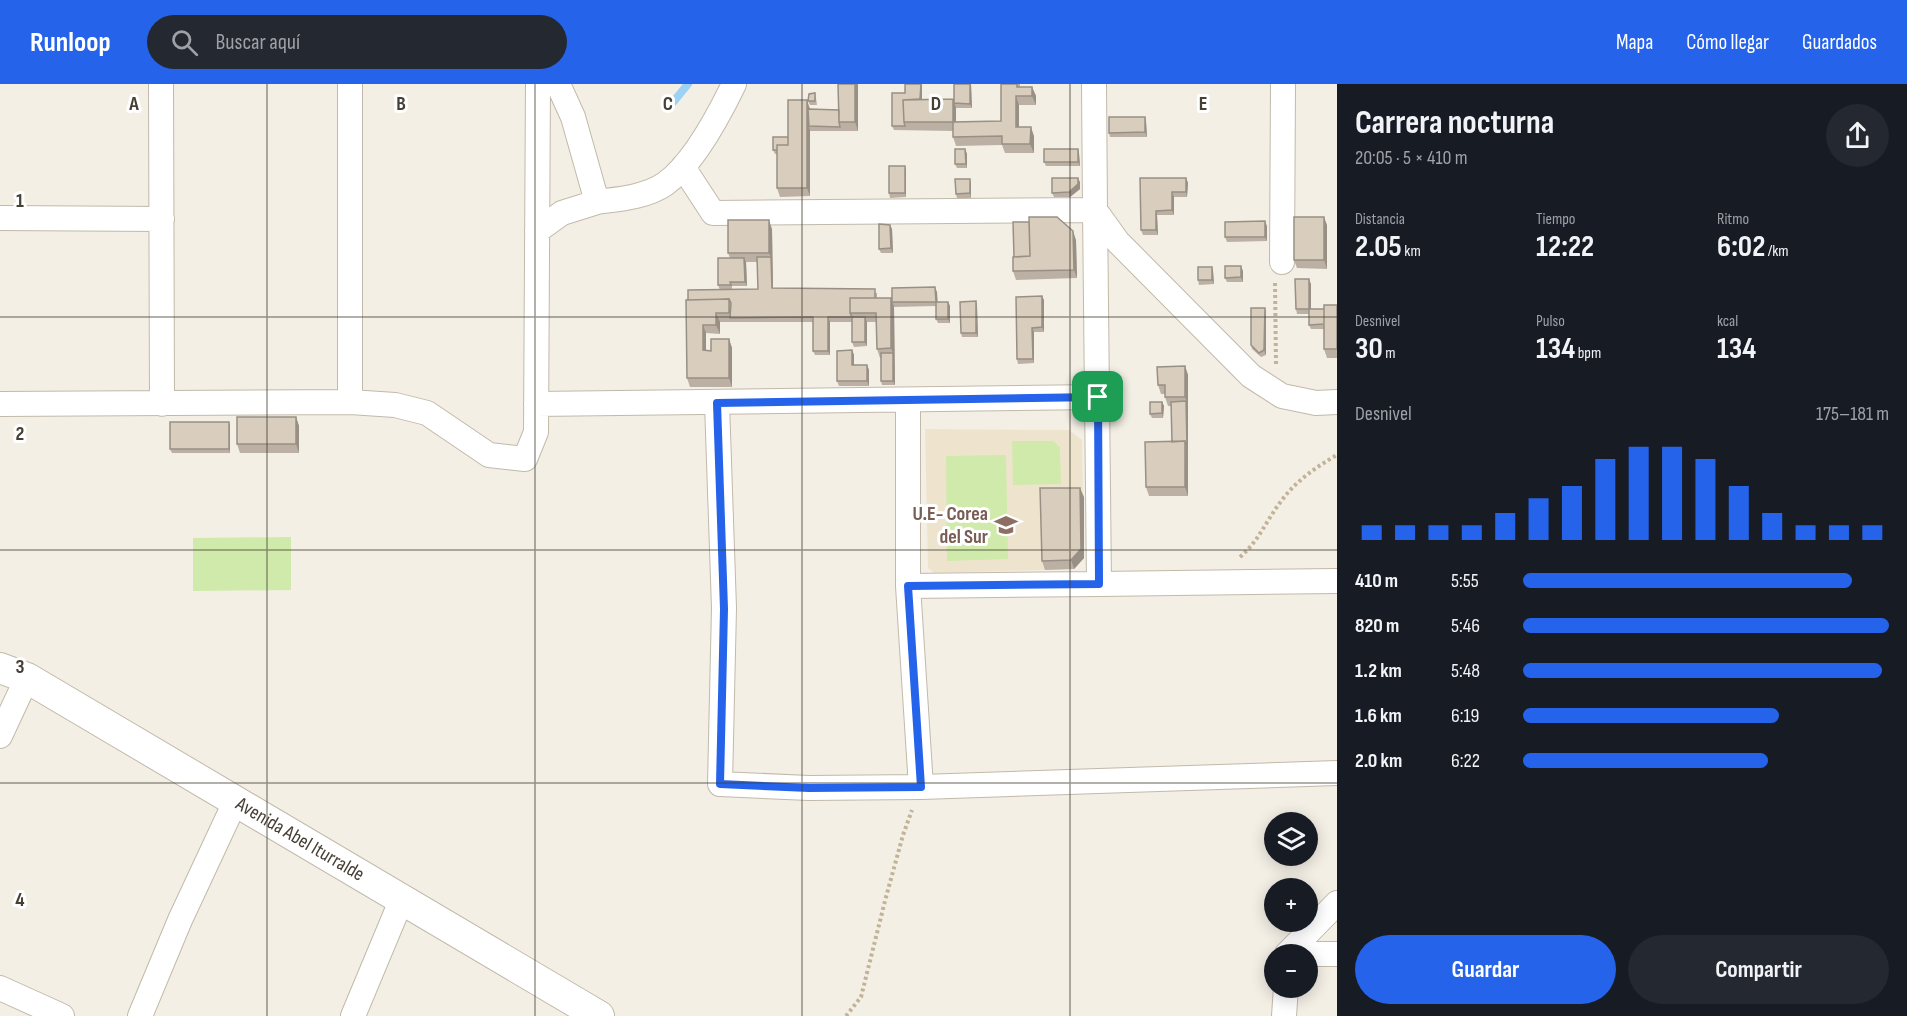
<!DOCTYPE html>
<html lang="es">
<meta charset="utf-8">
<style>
:root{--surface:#171b24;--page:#242831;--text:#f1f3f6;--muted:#9ea1a6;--accent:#2563eb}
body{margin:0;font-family:"Sofia Sans Condensed",sans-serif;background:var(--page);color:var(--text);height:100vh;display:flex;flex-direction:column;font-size:22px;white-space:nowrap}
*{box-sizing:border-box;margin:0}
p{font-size:20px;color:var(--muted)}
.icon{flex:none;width:33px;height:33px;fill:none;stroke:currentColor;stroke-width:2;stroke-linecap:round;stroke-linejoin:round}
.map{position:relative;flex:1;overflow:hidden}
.panel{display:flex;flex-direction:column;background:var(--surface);width:570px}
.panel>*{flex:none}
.buttons{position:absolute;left:1264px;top:728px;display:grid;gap:12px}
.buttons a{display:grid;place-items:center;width:54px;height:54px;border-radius:50%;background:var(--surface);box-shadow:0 3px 15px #0003;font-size:30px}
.pin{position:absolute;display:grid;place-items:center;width:51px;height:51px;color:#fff;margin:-26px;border-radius:12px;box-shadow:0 3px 9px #0006}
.round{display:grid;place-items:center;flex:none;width:63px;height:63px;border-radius:32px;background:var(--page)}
.summary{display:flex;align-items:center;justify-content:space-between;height:102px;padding:0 18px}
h1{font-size:33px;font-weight:700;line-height:45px}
.figures{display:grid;grid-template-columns:repeat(3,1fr);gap:9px;height:102px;padding:6px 18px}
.figures div{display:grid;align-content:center}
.figures b{font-size:30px;font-weight:700}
.figures small{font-size:16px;font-weight:400}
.figures p{font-size:16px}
.chart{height:168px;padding:12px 18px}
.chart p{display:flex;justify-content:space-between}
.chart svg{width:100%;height:108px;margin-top:6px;stroke:var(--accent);stroke-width:6}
.action{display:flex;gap:12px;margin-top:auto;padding:12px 18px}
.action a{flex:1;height:69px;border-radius:36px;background:var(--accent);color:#fff;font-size:24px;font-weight:700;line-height:69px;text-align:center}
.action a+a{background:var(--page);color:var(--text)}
ul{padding:0 18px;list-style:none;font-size:20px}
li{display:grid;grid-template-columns:96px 72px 1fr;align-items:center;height:45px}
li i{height:15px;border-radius:8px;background:var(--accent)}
header{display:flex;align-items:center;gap:36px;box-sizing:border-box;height:84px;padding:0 30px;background:var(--accent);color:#fff}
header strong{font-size:28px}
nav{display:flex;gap:33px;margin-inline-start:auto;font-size:21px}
.search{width:420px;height:54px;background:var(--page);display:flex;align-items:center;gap:15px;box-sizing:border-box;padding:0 21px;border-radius:33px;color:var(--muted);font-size:22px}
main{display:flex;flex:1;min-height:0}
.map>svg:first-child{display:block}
</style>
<header>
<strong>Runloop</strong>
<div class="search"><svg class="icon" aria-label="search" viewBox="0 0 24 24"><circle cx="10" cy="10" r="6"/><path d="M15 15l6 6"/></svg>Buscar aquí</div>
<nav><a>Mapa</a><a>Cómo llegar</a><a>Guardados</a></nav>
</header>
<main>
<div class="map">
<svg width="1337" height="932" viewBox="0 0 1337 932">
<rect width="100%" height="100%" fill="#f3efe5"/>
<!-- education -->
<path fill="#eee4ce" d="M925,345L1069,346L1082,356L1084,474L1074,485L934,489L928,484Z"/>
<!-- green -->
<path fill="#cfeaab" d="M1012,357H1053L1060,363L1061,400L1013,401Z
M1006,371L1008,475L947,477L946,372Z
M291,453V506L193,507V454Z"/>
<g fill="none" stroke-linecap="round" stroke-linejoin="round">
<!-- stream -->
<path stroke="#9dd2f4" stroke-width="8" d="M670,22L688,0"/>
<!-- minor casing -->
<g stroke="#c2b9aa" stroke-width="26">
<path id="minor" d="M161,0L162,320
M350,0V318
M558,0L573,33L597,118C619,115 646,113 665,100C693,80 719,31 734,0
M683,83L713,129L1095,126L1094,0
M1095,126L1118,158L1251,292L1282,312L1316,319L1337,318
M0,134L162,135
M537,147L562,129L597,118
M1282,178L1283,0
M908,316V502L921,703
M717,319L724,524L720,700L809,704L921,703L1337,689
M0,320L350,318L395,321L427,329L489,371L525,375L536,348L538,0
M536,320L1098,313
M1099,500L1337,497
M908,502L1099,500L1095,126
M0,652L27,594
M1287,870L1337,819
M1287,870H1337
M0,904L62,932
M140,932L180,836L236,716
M353,932L401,817
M1284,932L1286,903"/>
</g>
<!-- tertiary casing -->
<g stroke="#c2b9aa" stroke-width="32">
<g id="tertiary">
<path id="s1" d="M0,584L27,594L599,932"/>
</g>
</g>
<!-- path -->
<path stroke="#c2b297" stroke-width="4" stroke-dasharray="3 3" stroke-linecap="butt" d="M1275,199L1276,281
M1240,473C1259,457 1267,435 1282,416C1296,397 1316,383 1337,371
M846,932L861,913L886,813L903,751L912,726"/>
<!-- minor -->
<use href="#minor" stroke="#fff" stroke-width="24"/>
<!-- tertiary -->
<use href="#tertiary" stroke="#fff" stroke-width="30"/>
</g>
<!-- wall -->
<path fill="#bbb0a3" d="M838,0H858V47H810V112L780,113L777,104V70H775L773,66L788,53L810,25L839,26Z
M905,0H922V15H953L954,19L971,0L972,24H956V38L1001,37V0H1020V3H1032L1036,12V21H1019V43L1034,52V69H1005L1002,61L956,62L953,53V47L894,46L892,42L905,9Z
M815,9L816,14L817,21H810L808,17Z
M1145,33L1146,37L1147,53H1110L1109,49Z
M965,65L967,70V84H957L955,80Z
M1078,65L1079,69L1080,82H1046L1044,78Z
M905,82L906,87V113L890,114L889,109Z
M1140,94H1186L1188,99L1187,113H1174V131H1157L1158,151H1143L1141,146Z
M1080,98V105L1070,113H1054L1052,109Z
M971,100V114H957L956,110Z
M890,141L892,145L893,169H881L879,165Z
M1327,141V185L1297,184L1294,176Z
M1267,142V157L1227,158L1225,153Z
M772,145L773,204L877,209V214H891L892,218L937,208V218H948L950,222V239H938L936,235V222L894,223L895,301H882L881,297V274H880L877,265L876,238H867V262L854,263L852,258V238H830V271H815L813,267V238H720V250L706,249V267H711L729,255L732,264V303H690L687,294L686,216L758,205L757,178H746L747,202H732V206H720L718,201L730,174L728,169Z
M1076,156L1077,194L1016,196L1013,187L1014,173Z
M1212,183L1213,187L1214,200L1199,201L1198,196Z
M1243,187V198H1227L1225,194Z
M1311,200V225H1324L1337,221V274H1327L1324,265V245H1311L1309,241V230H1297L1296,225Z
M1044,216V248H1034V279L1018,280L1017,275Z
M976,217L977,222L978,253H962L961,249Z
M1266,228V271L1261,273L1252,265L1251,261Z
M852,266L854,271V281H867L869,286V302H839L837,297Z
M1185,282L1188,291V412H1149L1146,403L1172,358L1171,322H1168L1165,313V310H1161L1158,301Z
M1162,318L1164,322L1163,334H1152L1150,330Z
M296,333L299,342V369H240L237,360Z
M229,338L230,343V369H172L170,365Z
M1084,413V474L1074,485L1045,486L1042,477Z"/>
<!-- shaded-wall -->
<path fill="#989084" d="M855,0H858V47L855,38Z
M921,0H922V24L920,20Z
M970,0H971L972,24L970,20Z
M1032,3L1036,12V21L1032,12Z
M1016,12L1019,21V52L1016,43Z
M953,15L956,24V47L953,38Z
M807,16L810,25V42H809L810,47V112L807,104Z
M1145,33L1146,37L1147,53L1145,48Z
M1031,43L1034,52V69L1030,60Z
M965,65L967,70V84L966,80Z
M1078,65L1079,69L1080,82L1078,78Z
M905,82L906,87V113L905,109Z
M1078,94L1080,98V105L1070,113L1069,108Z
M1186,94L1188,99L1187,113L1186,108Z
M970,95L971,100V114L970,109Z
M1172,108L1174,113V131L1172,126Z
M1156,127L1157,131L1158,151L1156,146Z
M1324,133L1327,141V185L1324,176Z
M769,136L772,145L773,209L772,204L771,173L769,169Z
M1265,137L1267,142V157L1265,153Z
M890,141L892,145L893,169L891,164Z
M1073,147L1076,156L1077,194L1074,186Z
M744,174L746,178L747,202L745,198Z
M1241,182L1243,187V198L1241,193Z
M1212,183L1213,187L1214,200L1212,196Z
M1309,195L1311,200V230L1309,225Z
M935,203L937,208L938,222L936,218Z
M1042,212L1044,216V248L1042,243Z
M891,214L894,223L895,301L893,297V269L891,264Z
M976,217L977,222L978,253L976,249Z
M948,218L950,222V239L948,235Z
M1265,224L1266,228V271L1264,266Z
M716,229L720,238V250L716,241Z
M828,233L830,238V271L828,267Z
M865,233L867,238V262L865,258Z
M703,241L706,249V275L703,266Z
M1032,244L1034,248V279L1033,275Z
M729,255L732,264V303L729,294Z
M852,266L854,271V286L852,281Z
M867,281L869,286V302L867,297Z
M1185,282L1188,291V322L1185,313Z
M1186,317L1188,322V412L1185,403Z
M1162,318L1164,322L1163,334L1162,329Z
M296,333L299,342V369L296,360Z
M229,338L230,343V369L229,365Z
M1080,404L1084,413V474L1074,485L1071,476Z"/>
<!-- building -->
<path fill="#d9cdbd" stroke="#989084" stroke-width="1.5" d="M838,0H855V38H839Z
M905,0H921L920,15L903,16L904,38L905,42H892V9H905Z
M954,0H970V20L954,19Z
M1001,0H1017V3H1032V12H1016V43H1031L1030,60H1002V52L953,53V38L1001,37Z
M815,9V17H808L809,10Z
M953,15V38H904L903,16Z
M788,16H807V104H777V61H788Z
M808,25L839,26V38L840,43L809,42Z
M1109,33H1145V48L1109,49Z
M773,53H788V61H777V66H773Z
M955,65H965L966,80H955Z
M1044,65H1078V78H1044Z
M889,82H905V109H889Z
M1052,94H1078V100L1069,108L1052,109Z
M1140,94H1186V108H1172V126L1156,127V146H1141Z
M955,95H970V109L956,110Z
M1029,133H1057L1073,147L1074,186L1013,187V173L1030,172Z
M1294,133H1324V176H1294Z
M728,136H769V169H728Z
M1265,137V153H1225V138Z
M1013,138H1029L1030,172L1014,173Z
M879,140L890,141L891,164L879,165Z
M757,173H771L772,204L875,205V214H850V229L852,233H865V258H852V233H828V267H813V233L730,234L731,219L729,215L688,216V206L758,205Z
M718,174H744L745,198H730L731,201H718Z
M1225,182H1241V193L1225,194Z
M1198,183H1212V196H1198Z
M1295,195H1309V225H1296Z
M935,203L936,218H892V204Z
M1042,212V243L1032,244L1033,275H1017L1016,213Z
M850,214H891V264L877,265L876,229H850Z
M729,215V229H716V241H703V266L711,267V255H729V294H687L686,216Z
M976,217V249H961L960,218Z
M936,218H948V235H936Z
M1324,221H1337V265H1324Z
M1251,224H1265L1264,266L1259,269L1251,261Z
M1309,225H1324V240L1309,241Z
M852,266V281H867V297H837V267Z
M881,269H893V297H881Z
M1185,282V313H1165V301H1158L1157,283Z
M1186,317L1187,362L1185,357L1172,358L1171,318Z
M1150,318H1162V329L1150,330Z
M237,333H296V360H237Z
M170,338H229V365H170Z
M1185,357V403H1146L1145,358Z
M1040,404H1080L1081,465L1071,476L1042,477Z"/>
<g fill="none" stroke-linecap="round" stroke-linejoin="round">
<!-- route casing -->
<g stroke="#fff" stroke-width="12">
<path id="route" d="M1098,313L1099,500L908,502L921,703L809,704L720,700L724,525L717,319Z"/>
</g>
<!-- route -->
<use href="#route" stroke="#2563eb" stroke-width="8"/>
</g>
<!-- grid -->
<path fill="none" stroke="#463f34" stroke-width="1.5" stroke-opacity="0.55" d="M267,0V932M535,0V932M802,0V932M1070,0V932M0,233H1337M0,466H1337M0,699H1337"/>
<!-- icons -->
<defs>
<g id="school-bare" transform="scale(1.8)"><path d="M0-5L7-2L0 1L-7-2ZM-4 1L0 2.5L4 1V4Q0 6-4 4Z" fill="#8d6e63" stroke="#fff" stroke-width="2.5" paint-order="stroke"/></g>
</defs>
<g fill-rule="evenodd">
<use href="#school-bare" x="1006" y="441"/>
</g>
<g text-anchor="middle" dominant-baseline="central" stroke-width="6" stroke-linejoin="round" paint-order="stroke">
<!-- education labels -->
<g font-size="20" font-weight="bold" fill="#785e54" stroke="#fff" text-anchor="end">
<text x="988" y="430">U.E- Corea<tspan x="988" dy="23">del Sur</tspan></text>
</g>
<!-- street labels -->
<g font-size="20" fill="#463f34" stroke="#fff">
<text stroke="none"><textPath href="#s1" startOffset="346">Avenida Abel Iturralde</textPath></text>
</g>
</g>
<g font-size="20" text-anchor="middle" font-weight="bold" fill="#463f34" stroke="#fff" stroke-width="6" stroke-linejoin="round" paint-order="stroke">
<text x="134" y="26">A</text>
<text x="401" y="26">B</text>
<text x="668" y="26">C</text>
<text x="936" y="26">D</text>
<text x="1203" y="26">E</text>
<text x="20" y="123">1</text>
<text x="20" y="356">2</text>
<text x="20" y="589">3</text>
<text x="20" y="822">4</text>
</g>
</svg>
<div class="buttons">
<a><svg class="icon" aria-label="layers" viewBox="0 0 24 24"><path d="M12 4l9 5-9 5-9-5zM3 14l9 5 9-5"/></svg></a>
<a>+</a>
<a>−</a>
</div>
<div class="pin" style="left:1098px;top:313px;background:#1e9e55"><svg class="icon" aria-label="arrive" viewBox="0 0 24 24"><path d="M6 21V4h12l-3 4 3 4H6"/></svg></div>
</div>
<section class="panel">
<div class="summary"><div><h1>Carrera nocturna</h1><p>20:05 · 5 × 410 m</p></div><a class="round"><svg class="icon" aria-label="share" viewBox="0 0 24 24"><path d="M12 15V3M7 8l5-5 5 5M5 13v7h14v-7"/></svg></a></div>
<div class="figures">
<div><p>Distancia</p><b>2.05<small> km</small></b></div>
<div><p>Tiempo</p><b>12:22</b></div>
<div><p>Ritmo</p><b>6:02<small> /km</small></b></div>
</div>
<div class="figures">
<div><p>Desnivel</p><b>30<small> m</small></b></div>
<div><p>Pulso</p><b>134<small> bpm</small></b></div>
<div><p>kcal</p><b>134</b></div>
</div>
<div class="chart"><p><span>Desnivel</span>175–181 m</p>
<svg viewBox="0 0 160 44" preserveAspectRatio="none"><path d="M5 44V38M15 44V38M25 44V38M35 44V38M45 44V33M55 44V27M65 44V22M75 44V11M85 44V6M95 44V6M105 44V11M115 44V22M125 44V33M135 44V38M145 44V38M155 44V38"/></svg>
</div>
<ul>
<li><b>410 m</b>5:55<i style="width:90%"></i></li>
<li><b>820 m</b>5:46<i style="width:100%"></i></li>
<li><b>1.2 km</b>5:48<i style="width:98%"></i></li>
<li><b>1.6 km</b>6:19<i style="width:70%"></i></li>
<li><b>2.0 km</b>6:22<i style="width:67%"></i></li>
</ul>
<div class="action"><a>Guardar</a><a>Compartir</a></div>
</section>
</main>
